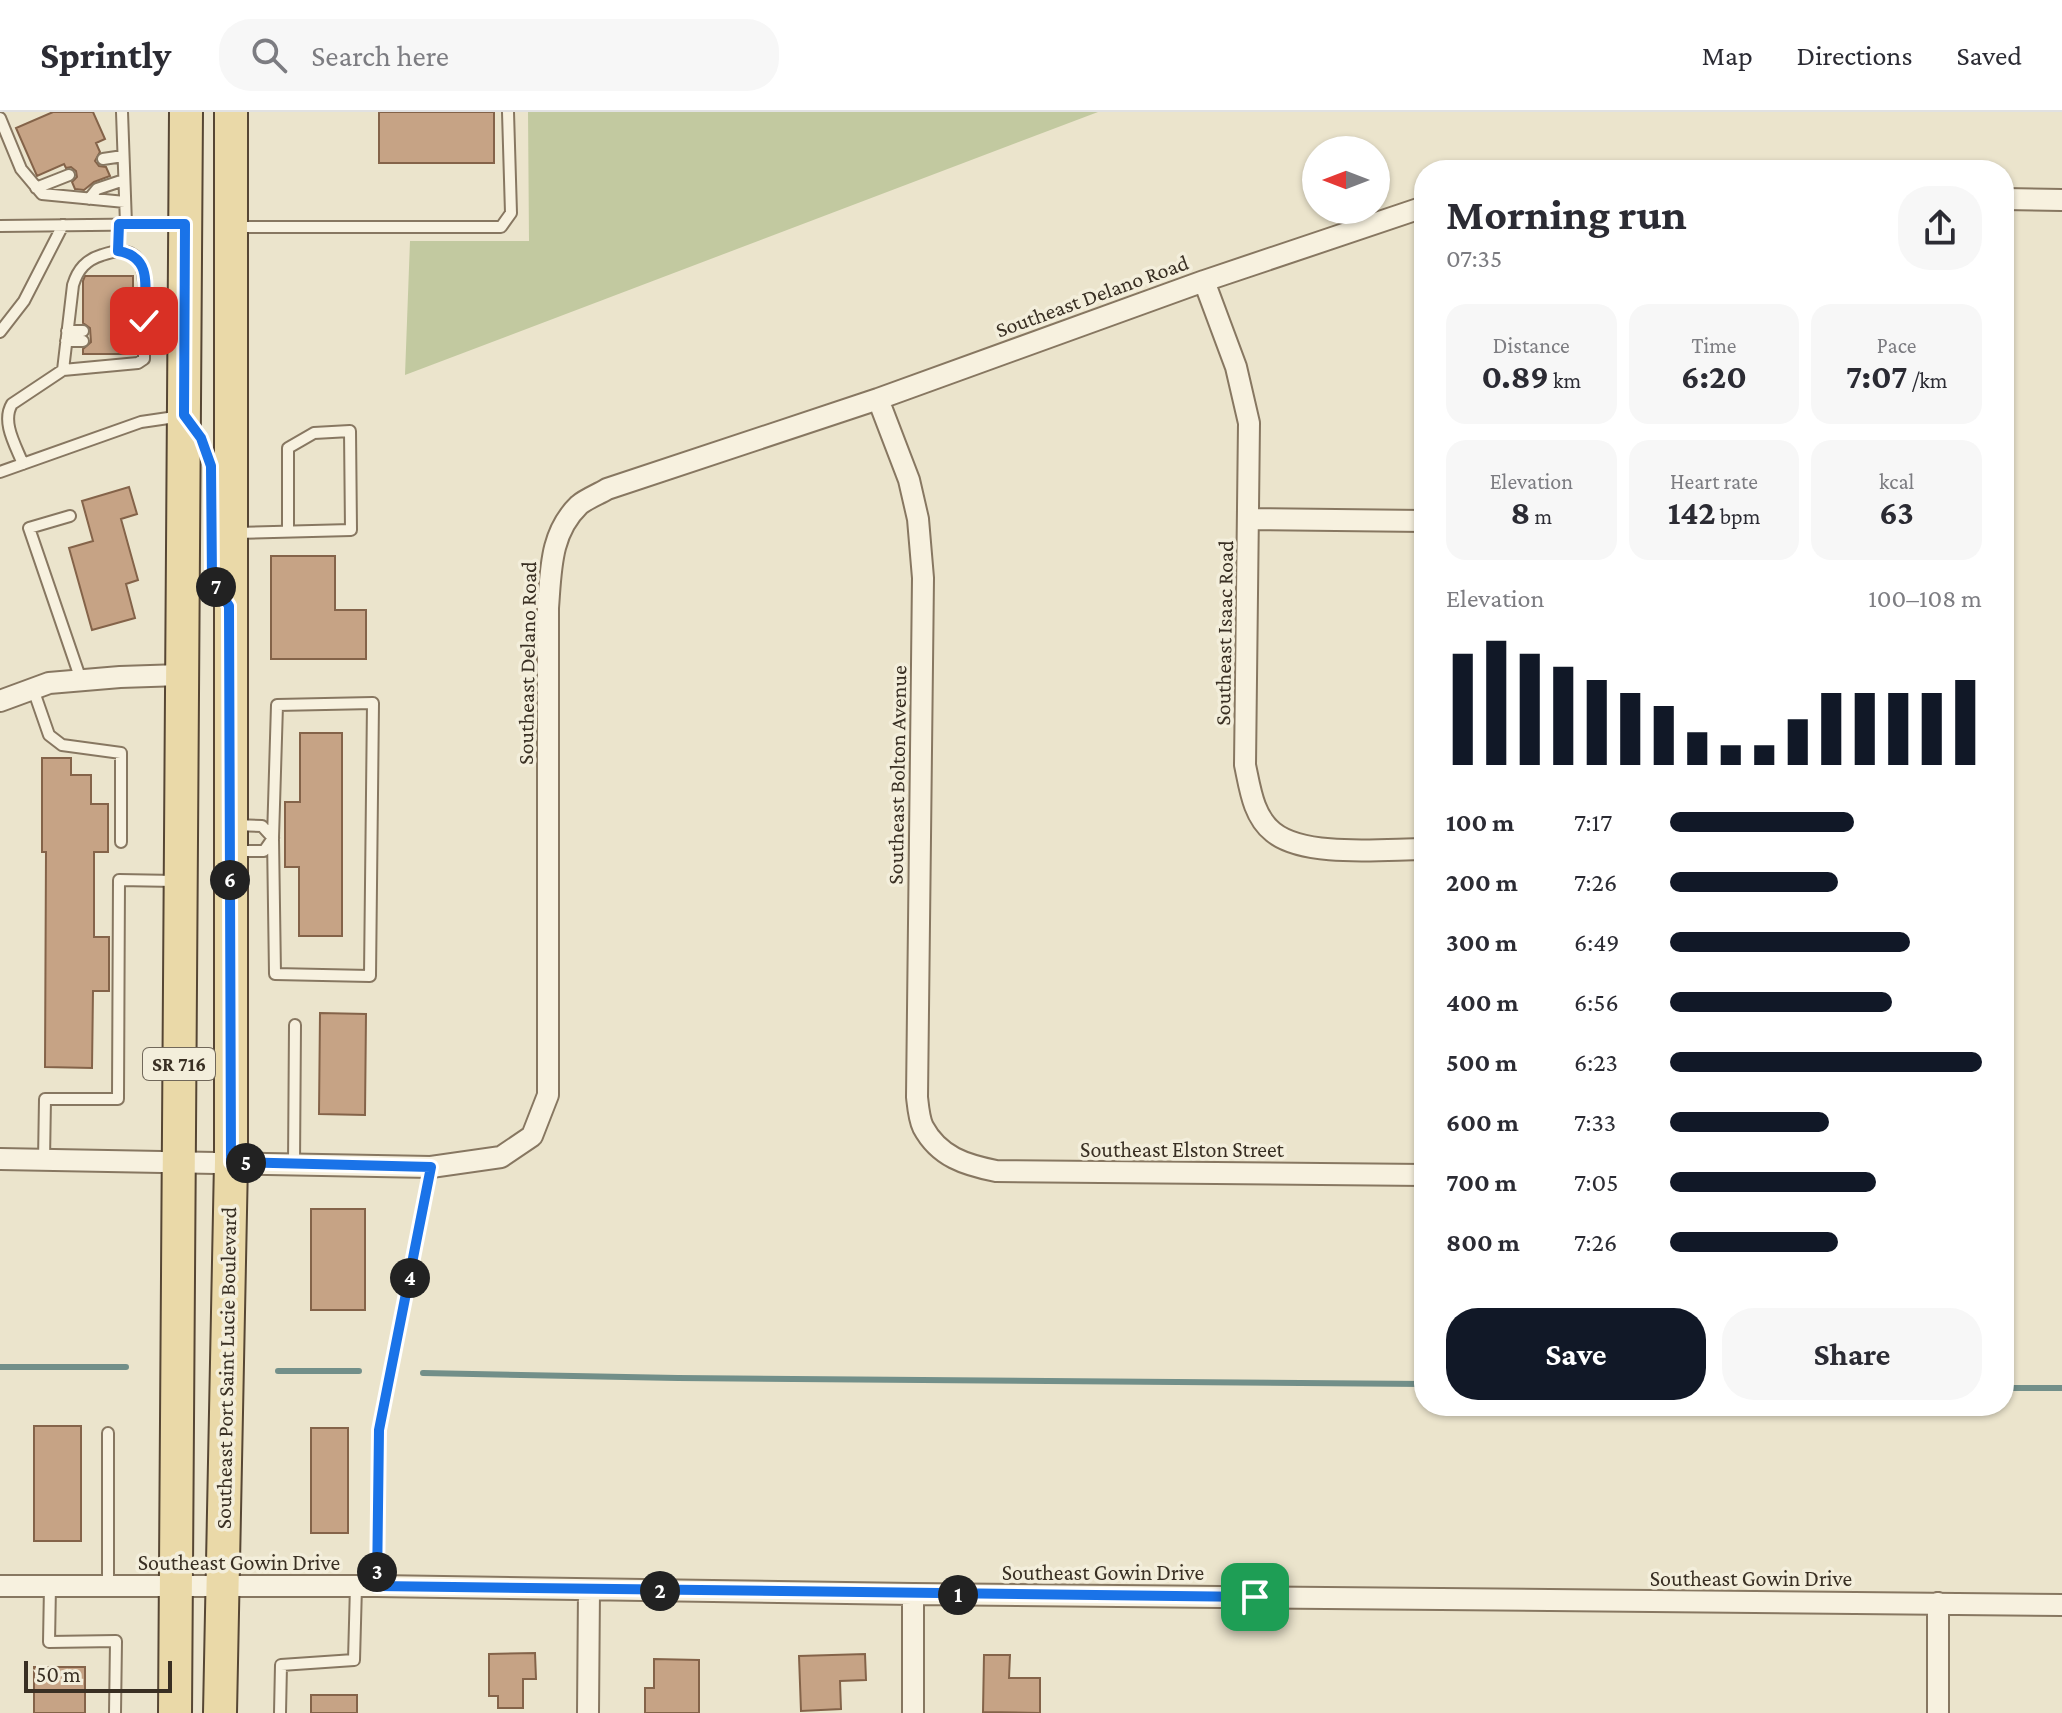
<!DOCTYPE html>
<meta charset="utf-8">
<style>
:root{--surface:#fff;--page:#f7f7f7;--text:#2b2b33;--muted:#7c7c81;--line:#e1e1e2;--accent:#111827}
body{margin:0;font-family:"Crimson Pro",serif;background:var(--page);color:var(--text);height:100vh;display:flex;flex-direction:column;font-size:30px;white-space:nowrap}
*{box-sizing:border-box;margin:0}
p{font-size:26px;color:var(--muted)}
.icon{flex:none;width:44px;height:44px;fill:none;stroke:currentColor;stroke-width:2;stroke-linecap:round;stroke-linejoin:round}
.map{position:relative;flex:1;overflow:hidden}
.drawer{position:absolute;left:1414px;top:48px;width:600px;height:1256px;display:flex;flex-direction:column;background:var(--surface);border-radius:32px;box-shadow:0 2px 6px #0004}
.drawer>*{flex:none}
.needle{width:52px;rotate:270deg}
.buttons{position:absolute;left:1302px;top:24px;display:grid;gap:16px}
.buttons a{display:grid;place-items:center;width:88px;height:88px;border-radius:50%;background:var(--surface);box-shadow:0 2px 6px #0004;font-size:40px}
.scale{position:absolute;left:24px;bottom:20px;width:148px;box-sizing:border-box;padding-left:8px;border:4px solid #392f23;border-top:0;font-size:22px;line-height:28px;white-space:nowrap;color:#392f23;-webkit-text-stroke:6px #f3eedb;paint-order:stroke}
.pin{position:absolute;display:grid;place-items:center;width:68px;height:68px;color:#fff;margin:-34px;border-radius:16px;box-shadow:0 4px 12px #0006}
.km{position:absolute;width:40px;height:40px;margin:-20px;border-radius:50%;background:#222;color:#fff;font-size:22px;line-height:40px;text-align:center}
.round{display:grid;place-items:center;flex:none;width:84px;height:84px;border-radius:32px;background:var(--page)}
.headline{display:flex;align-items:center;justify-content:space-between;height:136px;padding:0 32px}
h1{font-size:44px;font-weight:700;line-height:60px}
.figures{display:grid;grid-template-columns:repeat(3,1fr);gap:12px;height:136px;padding:8px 32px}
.figures div{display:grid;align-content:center;border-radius:20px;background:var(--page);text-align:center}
.figures b{font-size:34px;font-weight:700}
.figures small{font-size:22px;font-weight:400}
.figures p{font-size:22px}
.chart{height:224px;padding:16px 32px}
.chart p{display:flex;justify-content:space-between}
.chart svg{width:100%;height:144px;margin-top:8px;stroke:var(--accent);stroke-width:6}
.action{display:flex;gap:16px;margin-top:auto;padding:16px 32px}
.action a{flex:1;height:92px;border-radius:32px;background:var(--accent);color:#fff;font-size:32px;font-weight:700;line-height:92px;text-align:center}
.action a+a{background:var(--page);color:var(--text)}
ul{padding:0 32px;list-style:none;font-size:26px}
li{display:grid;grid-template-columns:128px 96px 1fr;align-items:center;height:60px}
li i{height:20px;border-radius:10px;background:var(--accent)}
header{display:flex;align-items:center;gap:48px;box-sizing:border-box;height:112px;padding:0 40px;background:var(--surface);border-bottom:2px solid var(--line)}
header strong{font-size:38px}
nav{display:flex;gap:44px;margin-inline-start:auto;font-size:28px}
.search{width:560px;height:72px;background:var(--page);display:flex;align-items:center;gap:20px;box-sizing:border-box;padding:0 28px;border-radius:32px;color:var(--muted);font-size:30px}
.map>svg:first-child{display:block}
</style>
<header>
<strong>Sprintly</strong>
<div class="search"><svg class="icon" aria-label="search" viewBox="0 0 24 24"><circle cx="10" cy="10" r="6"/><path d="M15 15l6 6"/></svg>Search here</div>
<nav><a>Map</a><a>Directions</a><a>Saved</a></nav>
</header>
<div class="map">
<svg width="2062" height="1601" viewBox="0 0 2062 1601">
<rect width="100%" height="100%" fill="#ebe4cc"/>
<!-- green -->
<path fill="#c2c9a0" d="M528,0H1098L405,263L410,129H529Z"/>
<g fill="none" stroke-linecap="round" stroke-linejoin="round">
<!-- stream -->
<path stroke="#728f89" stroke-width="6" d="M0,1255H126
M278,1259H359
M423,1261L678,1266L1424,1272
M2004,1276H2062"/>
</g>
<!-- building -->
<path fill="#c6a385" stroke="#846349" stroke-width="2" d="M53,0H93L105,27L96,31L100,40L95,49L99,54L106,55L110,64L94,70L84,78L75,77L72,70L77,65L76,59L71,55L66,56L64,52L37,64L16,16Z
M379,0H494V51H379Z
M85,164H133V242H83V237L91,230L90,216L83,211V169Z
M129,375L137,402L121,407L138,468L126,472L135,506L92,518L69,436L93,429L82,389Z
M271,444H335V498H366V547H271Z
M300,621H342V824H299V755H285V690H300Z
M42,646H71V663H91V692H108V740H94V825H109V879H93L92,956L45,955L46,740H42Z
M320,901L366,902L365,1003L319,1002Z
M311,1097H365V1198H311Z
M34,1314H81V1429H34Z
M311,1316H348V1421H311Z
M535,1541L536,1567H523V1596H498V1584H489V1542Z
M865,1542L866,1568L840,1569L841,1597L801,1599L799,1544Z
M984,1543H1010L1009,1566H1040V1601L983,1600Z
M654,1547L699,1548V1601H645V1576H654Z
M34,1555H85V1601H34Z
M311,1583H357V1601H311Z"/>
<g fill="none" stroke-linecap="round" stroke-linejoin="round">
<!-- service casing -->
<g stroke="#877761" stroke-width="14">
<path id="service" d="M122,0L126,112
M0,6L21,57L42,82L125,90
M103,47L123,44
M36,76L69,63
M89,87L97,77L124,68
M0,114L179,112
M237,115H501L511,101L508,0
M118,139L119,112
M67,219H83
M0,220L24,189L63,113
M66,229H83
M23,352C16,334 1,310 12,292L63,258L138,251L144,247C144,230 144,213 144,196C145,165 147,127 102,143C86,148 78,157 73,173L63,258
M0,360L141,310L182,304
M70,404L29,416L81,568
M235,421L351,418L350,319L314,321L288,336V420
M33,577L49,623L62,633L121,641V730
M373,591L370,864L275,862L273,726L277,593Z
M234,713L262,714L273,726L264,739H236
M44,1048L45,987H118L119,768L176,769
M294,1052L295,913
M108,1321V1474
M50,1474L49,1530L116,1529L115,1601
M377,1474L379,1318L431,1055
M280,1601L281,1553L354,1548L356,1474"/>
</g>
<!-- minor casing -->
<g stroke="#877761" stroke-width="24">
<path id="minor" d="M2004,87L2062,88
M1204,169L1236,255L1249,311L1245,653C1250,676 1253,704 1273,720C1305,746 1384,737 1424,737
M878,287L909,368L918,407L923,466L917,985C918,994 919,1007 923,1015C939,1045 966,1053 996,1059L1424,1063
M1249,407L1424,409
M0,589L49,571L120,565L181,563
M0,1047L431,1055L501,1045L532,1024L548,983V496C551,458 550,421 579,393C586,387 599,382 607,377L878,287L1204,169L1424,95
M0,1474H377L913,1482L2062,1493
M913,1482V1601
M588,1601L589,1478
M1938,1601V1491"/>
</g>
<!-- primary casing -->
<g stroke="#564634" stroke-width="36">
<path id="primary" d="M175,1601L186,0
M220,1601L231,1050V0"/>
</g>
<!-- service -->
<use href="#service" stroke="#f7f1df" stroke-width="10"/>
<!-- minor -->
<use href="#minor" stroke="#f7f1df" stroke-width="20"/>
<!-- primary -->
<use href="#primary" stroke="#ead9a8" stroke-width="32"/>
</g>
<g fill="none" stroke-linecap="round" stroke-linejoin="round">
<!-- route casing -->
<g stroke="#fff" stroke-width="16">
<path id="route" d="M144,209C144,179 155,145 118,139L119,112H185L184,303L201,326L211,354L212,468L229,494L231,1050L431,1055L379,1318L377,1474L1255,1485"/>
</g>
<!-- route -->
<use href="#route" stroke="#1a73e8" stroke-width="10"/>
</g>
<g text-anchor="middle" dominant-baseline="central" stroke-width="7" stroke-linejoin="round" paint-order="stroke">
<!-- shield labels -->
<rect fill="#f3eedb" stroke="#71685a" stroke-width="2" x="143" y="936" width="72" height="32" rx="6"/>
<g font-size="20" font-weight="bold" fill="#392f23">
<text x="179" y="952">SR 716</text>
</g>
<!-- street labels -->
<g font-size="22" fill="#392f23" stroke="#f3eedb">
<text transform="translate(1092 184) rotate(-20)">Southeast Delano Road</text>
<text transform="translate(1224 521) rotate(-89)">Southeast Isaac Road</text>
<text transform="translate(527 551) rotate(-89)">Southeast Delano Road</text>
<text transform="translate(897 663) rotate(-89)">Southeast Bolton Avenue</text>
<text x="1182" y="1037">Southeast Elston Street</text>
<text transform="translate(226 1256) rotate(-89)">Southeast Port Saint Lucie Boulevard</text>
<text x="239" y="1450">Southeast Gowin Drive</text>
<text x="1103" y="1460">Southeast Gowin Drive</text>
<text x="1751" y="1466">Southeast Gowin Drive</text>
</g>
</g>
</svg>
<div class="buttons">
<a><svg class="needle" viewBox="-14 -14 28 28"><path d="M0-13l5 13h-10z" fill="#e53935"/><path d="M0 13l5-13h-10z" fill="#7c7c81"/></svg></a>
</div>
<div class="scale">50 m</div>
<div class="pin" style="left:1255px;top:1485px;background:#1e9e55"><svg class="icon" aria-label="arrive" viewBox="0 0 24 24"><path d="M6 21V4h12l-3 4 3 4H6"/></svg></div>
<div class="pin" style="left:144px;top:209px;background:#d93025"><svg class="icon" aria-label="check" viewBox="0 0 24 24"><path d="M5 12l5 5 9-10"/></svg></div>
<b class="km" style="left:958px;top:1483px">1</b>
<b class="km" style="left:660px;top:1479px">2</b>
<b class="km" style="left:377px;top:1460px">3</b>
<b class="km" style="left:410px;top:1166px">4</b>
<b class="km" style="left:246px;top:1051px">5</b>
<b class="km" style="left:230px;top:768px">6</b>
<b class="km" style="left:216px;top:475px">7</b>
<section class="drawer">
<div class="headline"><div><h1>Morning run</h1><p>07:35</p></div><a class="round"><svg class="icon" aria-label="share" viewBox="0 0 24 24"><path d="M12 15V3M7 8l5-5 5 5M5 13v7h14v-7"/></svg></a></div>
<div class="figures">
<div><p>Distance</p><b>0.89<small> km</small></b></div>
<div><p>Time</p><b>6:20</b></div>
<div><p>Pace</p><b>7:07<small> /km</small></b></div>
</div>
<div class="figures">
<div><p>Elevation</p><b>8<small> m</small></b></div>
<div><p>Heart rate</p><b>142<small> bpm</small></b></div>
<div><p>kcal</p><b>63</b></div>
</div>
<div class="chart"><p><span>Elevation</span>100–108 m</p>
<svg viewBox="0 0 160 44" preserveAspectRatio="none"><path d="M5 44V10M15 44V6M25 44V10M35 44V14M45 44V18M55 44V22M65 44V26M75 44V34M85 44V38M95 44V38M105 44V30M115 44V22M125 44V22M135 44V22M145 44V22M155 44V18"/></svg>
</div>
<ul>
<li><b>100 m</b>7:17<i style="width:59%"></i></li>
<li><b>200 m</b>7:26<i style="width:54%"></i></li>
<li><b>300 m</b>6:49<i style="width:77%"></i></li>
<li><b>400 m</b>6:56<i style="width:71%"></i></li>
<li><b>500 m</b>6:23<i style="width:100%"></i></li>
<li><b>600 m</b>7:33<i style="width:51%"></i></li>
<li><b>700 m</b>7:05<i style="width:66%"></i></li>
<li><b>800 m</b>7:26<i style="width:54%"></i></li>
</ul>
<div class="action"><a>Save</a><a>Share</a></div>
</section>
</div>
